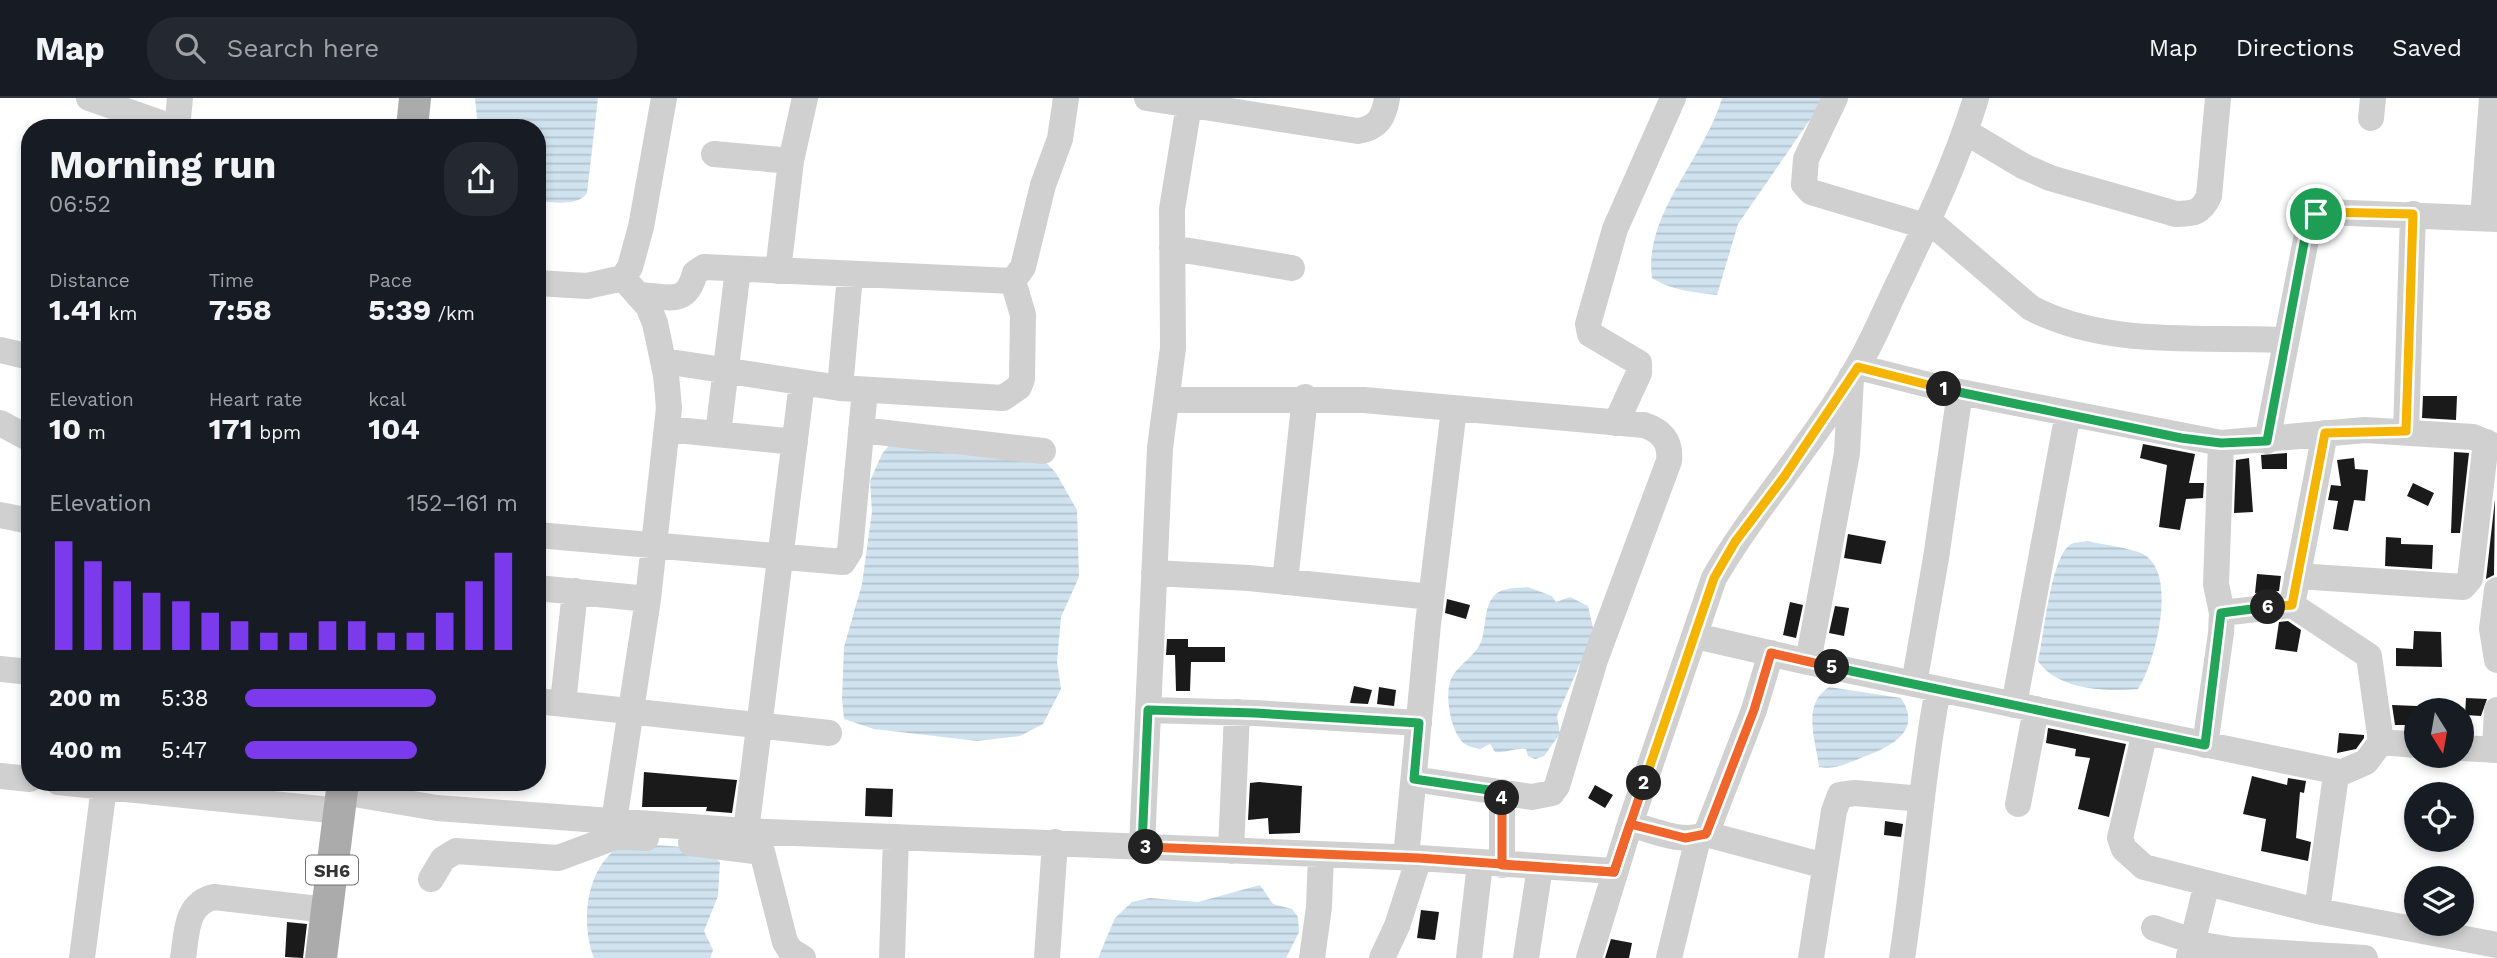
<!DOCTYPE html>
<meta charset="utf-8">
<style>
:root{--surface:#171b24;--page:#242831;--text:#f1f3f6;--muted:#9ea1a6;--line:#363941;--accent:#7c3aed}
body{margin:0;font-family:"Work Sans",sans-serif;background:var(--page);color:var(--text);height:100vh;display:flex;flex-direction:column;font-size:26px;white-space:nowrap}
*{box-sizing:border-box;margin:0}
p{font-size:23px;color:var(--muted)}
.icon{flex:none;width:38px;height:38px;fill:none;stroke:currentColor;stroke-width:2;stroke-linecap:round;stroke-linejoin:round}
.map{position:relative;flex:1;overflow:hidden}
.details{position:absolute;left:21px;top:21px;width:525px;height:672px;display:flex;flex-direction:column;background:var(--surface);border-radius:28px;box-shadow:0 4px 10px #0003}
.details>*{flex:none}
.needle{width:46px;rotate:169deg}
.tools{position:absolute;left:2404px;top:600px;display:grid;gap:14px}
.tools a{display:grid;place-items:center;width:70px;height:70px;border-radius:50%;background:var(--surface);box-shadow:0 4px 10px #0003;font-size:35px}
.pin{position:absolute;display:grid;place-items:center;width:60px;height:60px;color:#fff;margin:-30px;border:4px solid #fff;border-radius:50%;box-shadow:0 2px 7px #0007}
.km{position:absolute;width:35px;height:35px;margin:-18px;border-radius:50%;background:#222;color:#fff;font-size:19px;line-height:35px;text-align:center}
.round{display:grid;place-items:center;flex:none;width:74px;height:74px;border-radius:28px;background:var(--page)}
.headline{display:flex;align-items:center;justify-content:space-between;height:119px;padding:0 28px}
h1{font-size:38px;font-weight:700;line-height:52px}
.figures{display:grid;grid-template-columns:repeat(3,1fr);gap:10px;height:119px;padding:7px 28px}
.figures div{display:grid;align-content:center}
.figures b{font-size:30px;font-weight:700}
.figures small{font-size:19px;font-weight:400}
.figures p{font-size:19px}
.chart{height:196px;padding:14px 28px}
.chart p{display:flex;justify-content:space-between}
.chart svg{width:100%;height:126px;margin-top:7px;stroke:var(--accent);stroke-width:6}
ul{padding:0 28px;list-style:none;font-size:23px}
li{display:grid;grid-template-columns:112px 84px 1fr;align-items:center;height:52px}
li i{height:18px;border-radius:9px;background:var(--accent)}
header{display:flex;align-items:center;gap:42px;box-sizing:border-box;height:98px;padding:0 35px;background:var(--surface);border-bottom:2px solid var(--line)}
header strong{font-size:33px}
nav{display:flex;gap:38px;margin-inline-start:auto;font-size:24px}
.search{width:490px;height:63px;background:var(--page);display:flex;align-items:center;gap:18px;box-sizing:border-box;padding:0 24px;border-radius:28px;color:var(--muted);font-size:26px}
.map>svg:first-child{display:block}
</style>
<header>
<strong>Map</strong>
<div class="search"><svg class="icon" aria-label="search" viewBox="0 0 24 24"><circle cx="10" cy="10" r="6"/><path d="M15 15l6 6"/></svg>Search here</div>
<nav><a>Map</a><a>Directions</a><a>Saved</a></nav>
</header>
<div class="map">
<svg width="2497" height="860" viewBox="0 0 2497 860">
<defs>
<pattern id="water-rules" width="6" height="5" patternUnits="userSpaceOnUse" patternTransform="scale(1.75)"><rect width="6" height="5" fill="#cfe2ee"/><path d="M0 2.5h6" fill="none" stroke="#b2c2cd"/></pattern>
</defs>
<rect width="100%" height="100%" fill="#fff"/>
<!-- water -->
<path fill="url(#water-rules)" d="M475,0H598L587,95C577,109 553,104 537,103V30H478Z
M1722,0H1825L1738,126L1717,197C1693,194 1673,193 1652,180C1643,116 1705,60 1722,0Z
M892,344L1042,360L1056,375L1077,412L1079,479L1061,519L1057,564L1061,591L1043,626L1020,638L977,643L874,631L844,621L842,601L844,549L862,486L872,414L870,383L882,356Z
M2088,443C2104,447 2125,449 2141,455C2180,472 2155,565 2138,591C2107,594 2057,592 2038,563C2044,540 2050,459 2071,446C2076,444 2082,444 2088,443Z
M1528,489L1552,498L1556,504L1570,499L1588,508L1594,534L1557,618L1560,636L1544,658L1535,661L1528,658L1526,651C1515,650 1507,655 1495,654L1490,646L1480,651C1475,650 1469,649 1465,646C1451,636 1445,600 1450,584C1455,567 1477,559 1482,541C1486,527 1484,511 1493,499C1500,489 1517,490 1528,489Z
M1829,589L1901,600C1923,633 1891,648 1866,658C1849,664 1838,672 1819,669C1816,642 1801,607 1829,589Z
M620,748C645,746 703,745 720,764L718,798L704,833L713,852L710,860H594C580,824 586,770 620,748Z
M1260,787L1273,806L1292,811L1298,819L1299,834L1286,860H1098L1115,820L1132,804L1150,800L1198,804Z"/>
<!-- building -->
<path fill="#1a1a1a" d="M2423,298H2457L2456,322L2422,320Z
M2143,346L2195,356L2189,385H2204L2203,400L2186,401L2180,432L2159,429L2167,367L2140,360Z
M2454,354L2469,355L2460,435H2451Z
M2287,355V371H2262L2261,357Z
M2249,360L2253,414L2234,415L2236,362Z
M2354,360L2355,371L2368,372L2365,403L2354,402L2348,433L2333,431L2338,403L2328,402L2331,387L2341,388L2337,362Z
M2413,385L2434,395L2428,408L2407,398Z
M2495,401L2494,477L2486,481Z
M1848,436L1886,443L1881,466L1844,460Z
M2386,439L2401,440V446L2433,447L2432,471L2385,468Z
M2257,476L2281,478L2279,493L2255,495Z
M1447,501L1470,507L1466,521L1445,515Z
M1790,504L1803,507L1796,540L1783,537Z
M1835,508L1849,510L1844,538L1829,535Z
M2288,523L2301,532L2297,554L2275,551L2279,524Z
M2414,533L2441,534L2442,569L2396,568V550L2413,551Z
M1167,541H1188V549H1225V564H1191L1190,593H1176L1175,557H1166Z
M1354,588L1372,592L1368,606L1350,605Z
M1379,589L1396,592L1394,608L1377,606Z
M2466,600L2487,601L2481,618L2465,617Z
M2392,607L2417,608V627H2395Z
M2048,630L2126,646L2109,719L2078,711L2090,660L2075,658L2076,651L2046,645Z
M2339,635L2364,637V640L2356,651L2337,655Z
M644,674L737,682L732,715L706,713L707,709H642Z
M2252,678L2287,687L2288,680L2306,683L2304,695L2300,694L2296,740L2311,744L2308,763L2261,753L2266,721L2243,716Z
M1259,684L1302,688L1300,735L1269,736L1268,720L1248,722L1250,685Z
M1595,687L1613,697L1605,710L1588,700Z
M866,690L893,691L892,719L865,718Z
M1885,723L1903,726L1901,739L1884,737Z
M1421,812L1439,814L1435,842L1417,840Z
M287,824L307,826L303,860L285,859Z
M1611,841L1632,845L1629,860H1605Z"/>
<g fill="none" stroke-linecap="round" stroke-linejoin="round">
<!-- minor -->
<path stroke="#d0d0d0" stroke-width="26" d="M89,0L175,30
M1147,0L1358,33C1378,30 1384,19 1387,0
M1835,0L1806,61L1804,86L1811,94L1925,128
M2371,20L2373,0
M177,30L180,0
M1966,34L2023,68L2050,80L2176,116C2193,116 2201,115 2209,98L2218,0
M714,56L791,63
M2483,120L2492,0
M1928,122L2031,210C2107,250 2202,238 2285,242
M1172,150L1292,170
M778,173L791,63L805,0
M537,185L587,188L623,180L630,169L641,129L664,0
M638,197C669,198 686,209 695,175L704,169L1013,183L1023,169L1043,87L1060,41L1066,0
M0,252L30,259
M664,263L840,290L1003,300L1019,289L1022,281L1023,217L1013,183
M1858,269L1945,291L2221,345L2365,332L2473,339L2497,349
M840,290L850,177
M1168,302H1364L1644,327C1662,333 1671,344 1669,363L1595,562L1557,688L1552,695L1532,699L1414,681
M0,325L30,341
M1616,325L1639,275V265L1590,236L1588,226L1615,131L1673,0
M667,331L795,344
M861,332L1043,353
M2406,333L2413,116
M718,336L738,171
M2267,343L2310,121L2325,114L2497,121
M0,417L30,423
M537,437L843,464L850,453L865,292
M1154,475L1249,480L1431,499
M2297,478L2463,489L2470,481L2486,344
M1285,484L1305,299
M537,490L648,501
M2497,492L2492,531L2497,562
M2222,515L2292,507
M1696,538L1808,564L2339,674
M1808,564L1847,355L1851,279
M0,571L30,574
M1914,586L1936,460L1960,294
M537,603L829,635
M563,605L575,493
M2014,607L2068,315
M1148,612L1255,615L1419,625
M2145,634L2120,740L2124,751L2144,769L2317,813L2497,847
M2381,644L2417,647
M2205,647L2221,535L2222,515L2216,486L2221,345
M2462,650L2497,652
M2495,652L2497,612
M0,678L30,681
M58,684L340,713
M342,694L437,710L746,733L1419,760L1614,773
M1502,694V767
M2018,706L2036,611
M614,723L648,501L669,310L666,277L655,225L648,208L623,180
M1630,726C1652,732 1684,747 1706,736L1754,612L1771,555
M746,733L802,285
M1706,736L1825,768
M758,738L785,844L790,852L803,860
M691,745L762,754
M1142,748L1160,350L1173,250L1172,111L1189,7
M1231,753L1237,614
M1406,760L1428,526L1454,311
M431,781L443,761L456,753L558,760L615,739L646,740
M2317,813L2336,677L2366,664L2381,644L2369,558L2292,507L2325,335
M2154,830L2208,848L2233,852L2365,860
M2189,858L2207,785
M82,860L104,689
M183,860C187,835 185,806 214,799L327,812
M892,860L896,739
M1047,860L1055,744
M1312,860L1319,809L1321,757
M1382,860L1397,828L1419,760
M1469,860L1480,766
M1526,860L1540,769
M1589,860L1630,726L1714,480C1757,406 1816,343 1858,268C1874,241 1886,210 1900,182C1928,123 1957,63 1976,0
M1669,860L1698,740
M1811,860L1834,713L1840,697L1855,695L1922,701
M1902,860C1916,770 1921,680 1938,591"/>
<!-- major -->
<path stroke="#ababab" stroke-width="32" d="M412,30L415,0
M321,860L343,684"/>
</g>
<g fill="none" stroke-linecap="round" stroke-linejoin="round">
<!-- split-1 casing -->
<g stroke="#fff" stroke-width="14">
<path id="split-1" d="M1944,291L2181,340L2221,345L2267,343L2307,129L2316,116"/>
</g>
<!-- split-2 casing -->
<g stroke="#fff" stroke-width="14">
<path id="split-2" d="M1644,685L1714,480L1735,444L1784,379L1858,269L1944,291"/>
</g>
<!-- split-3 casing -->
<g stroke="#fff" stroke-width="14">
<path id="split-3" d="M1146,749L1419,760L1614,774L1644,685"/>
</g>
<!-- split-4 casing -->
<g stroke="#fff" stroke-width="14">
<path id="split-4" d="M1146,749L1142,748L1148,612L1255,615L1419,625L1414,681L1502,694V700"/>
</g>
<!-- split-5 casing -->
<g stroke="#fff" stroke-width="14">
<path id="split-5" d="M1502,700V767L1614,774L1630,726L1685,740L1706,736L1754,612L1771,555L1832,569"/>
</g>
<!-- split-6 casing -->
<g stroke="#fff" stroke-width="14">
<path id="split-6" d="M1832,569L2205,647L2221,515L2268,509"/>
</g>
<!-- split-7 casing -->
<g stroke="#fff" stroke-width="14">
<path id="split-7" d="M2268,509L2292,507L2325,335L2406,333L2413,116L2325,114L2316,116"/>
</g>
<!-- split-1 -->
<use href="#split-1" stroke="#22a559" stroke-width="9"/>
<!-- split-2 -->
<use href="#split-2" stroke="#f5b400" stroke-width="9"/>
<!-- split-3 -->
<use href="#split-3" stroke="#f0652b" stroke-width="9"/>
<!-- split-4 -->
<use href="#split-4" stroke="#22a559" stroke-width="9"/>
<!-- split-5 -->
<use href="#split-5" stroke="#f0652b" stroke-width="9"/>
<!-- split-6 -->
<use href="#split-6" stroke="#22a559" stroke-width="9"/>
<!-- split-7 -->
<use href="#split-7" stroke="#f5b400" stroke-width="9"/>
</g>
<g text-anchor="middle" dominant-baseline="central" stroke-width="7" stroke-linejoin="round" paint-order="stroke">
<!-- shield labels -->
<rect fill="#fff" stroke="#707070" stroke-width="2" x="306" y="757.5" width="52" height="29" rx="5"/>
<g font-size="18" font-weight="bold" fill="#333">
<text x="332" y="772">SH6</text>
</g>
</g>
</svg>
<div class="tools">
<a><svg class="needle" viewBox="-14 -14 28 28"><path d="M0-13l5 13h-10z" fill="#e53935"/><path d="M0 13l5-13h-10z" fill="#9ea1a6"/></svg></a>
<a><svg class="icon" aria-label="locate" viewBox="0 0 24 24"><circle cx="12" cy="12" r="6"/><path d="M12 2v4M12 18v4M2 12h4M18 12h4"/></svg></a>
<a><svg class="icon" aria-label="layers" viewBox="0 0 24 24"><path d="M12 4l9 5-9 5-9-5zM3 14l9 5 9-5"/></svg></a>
</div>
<div class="pin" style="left:2316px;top:116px;background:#1e9e55"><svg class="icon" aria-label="arrive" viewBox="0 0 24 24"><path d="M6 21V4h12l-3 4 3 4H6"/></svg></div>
<b class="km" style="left:1944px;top:291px">1</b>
<b class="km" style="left:1644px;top:685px">2</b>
<b class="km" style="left:1146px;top:749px">3</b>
<b class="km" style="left:1502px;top:700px">4</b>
<b class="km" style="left:1832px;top:569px">5</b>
<b class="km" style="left:2268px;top:509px">6</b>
<section class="details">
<div class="headline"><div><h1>Morning run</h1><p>06:52</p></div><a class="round"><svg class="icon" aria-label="share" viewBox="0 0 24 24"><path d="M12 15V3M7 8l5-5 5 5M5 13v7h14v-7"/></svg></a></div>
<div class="figures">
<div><p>Distance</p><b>1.41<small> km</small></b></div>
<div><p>Time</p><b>7:58</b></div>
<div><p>Pace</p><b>5:39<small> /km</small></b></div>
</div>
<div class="figures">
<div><p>Elevation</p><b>10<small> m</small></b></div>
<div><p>Heart rate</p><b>171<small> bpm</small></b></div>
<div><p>kcal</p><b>104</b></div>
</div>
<div class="chart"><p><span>Elevation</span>152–161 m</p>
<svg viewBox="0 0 160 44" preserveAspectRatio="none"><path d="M5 44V6M15 44V13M25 44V20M35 44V24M45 44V27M55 44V31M65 44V34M75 44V38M85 44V38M95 44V34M105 44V34M115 44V38M125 44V38M135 44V31M145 44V20M155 44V10"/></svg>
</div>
<ul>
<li><b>200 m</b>5:38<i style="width:70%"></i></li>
<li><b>400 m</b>5:47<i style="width:63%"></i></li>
</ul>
</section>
</div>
